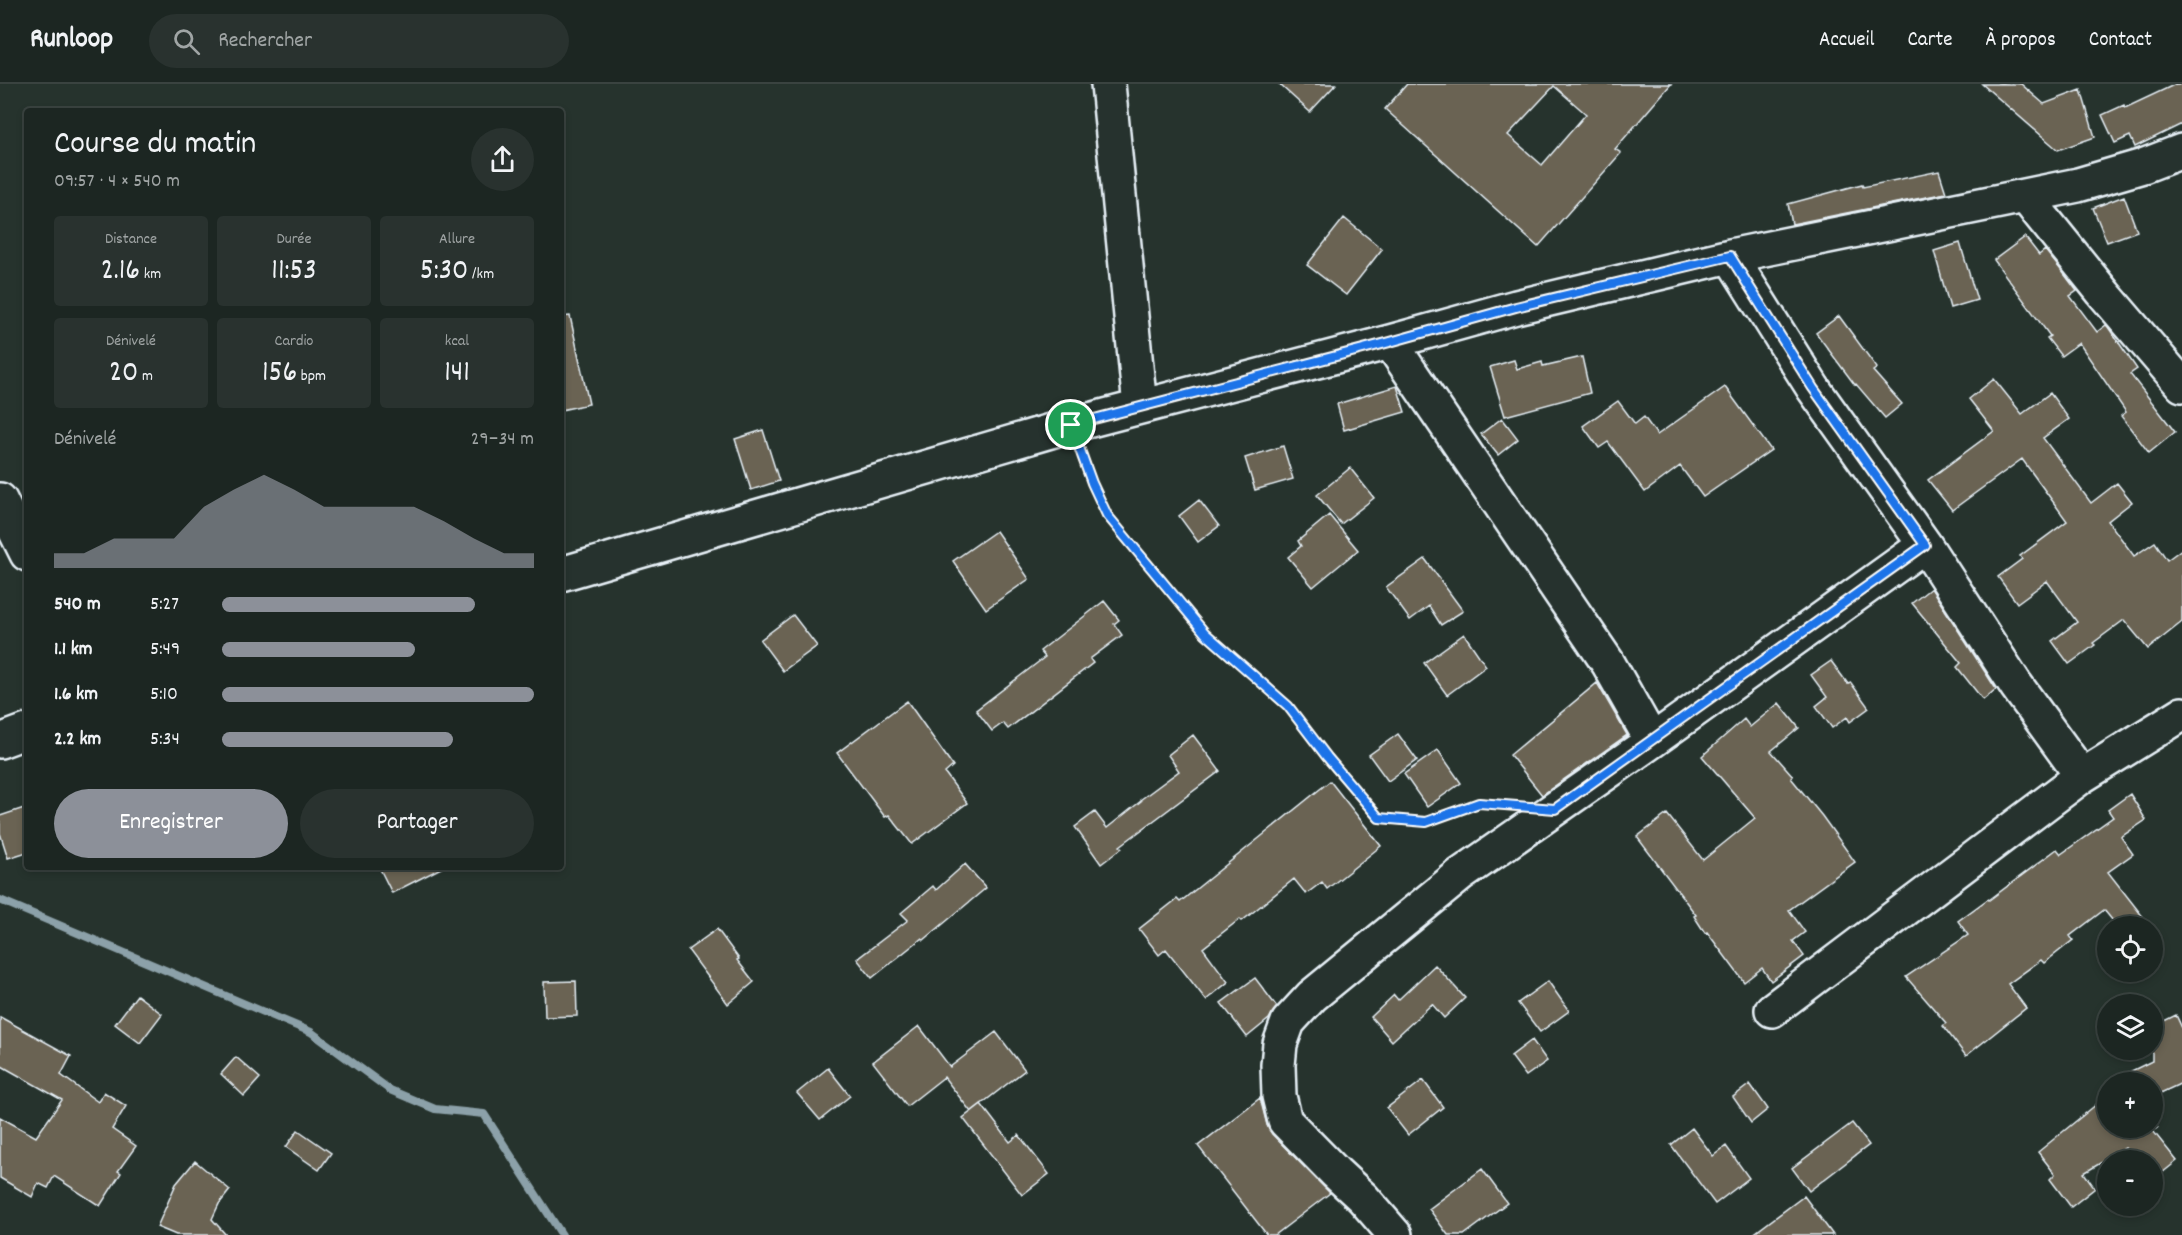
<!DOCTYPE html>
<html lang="fr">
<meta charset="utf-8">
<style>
:root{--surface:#1c2622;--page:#29322f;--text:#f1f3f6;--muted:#a0a5a5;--line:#3a4340;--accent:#8c9099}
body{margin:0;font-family:Dekko,sans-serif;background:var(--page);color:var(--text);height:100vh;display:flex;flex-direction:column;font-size:22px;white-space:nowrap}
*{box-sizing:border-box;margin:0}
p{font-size:20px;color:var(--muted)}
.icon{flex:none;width:33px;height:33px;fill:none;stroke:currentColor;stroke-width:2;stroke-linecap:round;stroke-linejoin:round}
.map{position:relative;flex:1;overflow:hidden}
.sheet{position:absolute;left:24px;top:24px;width:540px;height:762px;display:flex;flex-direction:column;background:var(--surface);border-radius:6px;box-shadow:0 3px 9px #0003,0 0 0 2px var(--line)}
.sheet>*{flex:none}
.buttons{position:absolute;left:2097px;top:832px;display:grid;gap:12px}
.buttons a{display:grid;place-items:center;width:66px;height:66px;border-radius:50%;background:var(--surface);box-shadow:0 3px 9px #0003,0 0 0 2px var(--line);font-size:30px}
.pin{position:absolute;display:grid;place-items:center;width:51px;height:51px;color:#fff;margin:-26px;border:3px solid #fff;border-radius:50%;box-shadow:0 2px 6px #0007}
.round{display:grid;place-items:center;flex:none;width:63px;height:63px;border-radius:32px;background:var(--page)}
.head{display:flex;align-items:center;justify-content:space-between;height:102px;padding:0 30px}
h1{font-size:33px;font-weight:600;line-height:45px}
.stats{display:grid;grid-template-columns:repeat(3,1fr);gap:9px;height:102px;padding:6px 30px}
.stats div{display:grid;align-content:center;border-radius:6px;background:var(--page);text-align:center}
.stats b{font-size:30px;font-weight:600}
.stats small{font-size:16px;font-weight:400}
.stats p{font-size:16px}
.chart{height:168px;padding:12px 30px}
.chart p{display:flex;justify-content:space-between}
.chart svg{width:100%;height:108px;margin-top:6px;fill:var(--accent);opacity:.7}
.button{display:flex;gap:12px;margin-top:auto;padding:12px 30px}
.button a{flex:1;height:69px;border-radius:36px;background:var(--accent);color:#fff;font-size:24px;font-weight:600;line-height:69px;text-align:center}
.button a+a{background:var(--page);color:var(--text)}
ul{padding:0 30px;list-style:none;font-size:20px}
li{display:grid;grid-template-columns:96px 72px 1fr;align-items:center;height:45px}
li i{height:15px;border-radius:8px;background:var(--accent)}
header{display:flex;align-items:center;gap:36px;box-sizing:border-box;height:84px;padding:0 30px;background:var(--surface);border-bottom:2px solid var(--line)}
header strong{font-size:28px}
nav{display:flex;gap:33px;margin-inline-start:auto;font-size:21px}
.search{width:420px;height:54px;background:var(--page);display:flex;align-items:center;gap:15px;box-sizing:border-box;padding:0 21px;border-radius:33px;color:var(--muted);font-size:22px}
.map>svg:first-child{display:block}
</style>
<header>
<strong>Runloop</strong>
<div class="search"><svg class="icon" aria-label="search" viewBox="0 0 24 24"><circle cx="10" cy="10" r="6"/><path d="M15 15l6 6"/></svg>Rechercher</div>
<nav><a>Accueil</a><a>Carte</a><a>À propos</a><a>Contact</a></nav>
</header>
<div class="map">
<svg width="2182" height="1151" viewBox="0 0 2182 1151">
<rect width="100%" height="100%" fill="#26332d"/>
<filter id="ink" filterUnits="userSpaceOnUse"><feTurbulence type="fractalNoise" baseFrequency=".0167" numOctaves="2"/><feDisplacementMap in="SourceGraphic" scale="12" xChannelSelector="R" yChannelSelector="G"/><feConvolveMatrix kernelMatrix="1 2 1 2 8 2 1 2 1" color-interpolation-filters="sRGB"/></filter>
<g filter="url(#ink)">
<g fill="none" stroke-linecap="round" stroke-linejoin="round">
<!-- stream -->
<path stroke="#8ca1a9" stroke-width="8" d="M0,816L311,948L390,1006L435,1025L484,1030L562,1151"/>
</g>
<!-- building -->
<path fill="#6a6352" stroke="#e8f1f8" stroke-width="1.5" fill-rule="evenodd" d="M1279,0H1336L1310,28Z
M1407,0H1671L1615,65L1621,69L1538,163L1385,25ZM1554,2L1586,30L1542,81L1508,51Z
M1982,0H2021L2044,20L2081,6L2095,53L2058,66Z
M2176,0H2182V40L2135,63L2130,52L2115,59L2102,31L2124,21L2125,24Z
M1939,87L1946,109L1792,140L1788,120L1862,100L1863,103Z
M2124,112L2137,147L2107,158L2093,124Z
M1344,134L1382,165L1346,211L1307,181Z
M2025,153L2039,171L2045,166L2065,191L2077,207L2070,212L2097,248L2106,241L2108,243L2137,285L2130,290L2175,348L2149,369L2121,332L2126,328L2079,259L2061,272L2047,254L2050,252L1994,176Z
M1960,159L1977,216L1950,224L1934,167Z
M570,232L589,320L561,326V233Z
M1839,232L1877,284L1873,287L1902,320L1885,334L1856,300L1855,301L1816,249Z
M1582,273L1590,309L1505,332L1490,283L1514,276L1517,285L1542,278L1543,282Z
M1994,295L2022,330L2050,309L2069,335L2043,354L2091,419L2117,399L2132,418L2108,437L2134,472L2155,458L2167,476L2182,465V538L2148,565L2124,536L2093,559L2095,561L2069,580L2052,557L2077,538L2047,497L2017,519L1998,493L2022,475L2020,472L2067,437L2022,375L1952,426L1928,396L1994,347L1969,315Z
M1397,302L1405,328L1344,346L1337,320Z
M1725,303L1771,366L1703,413L1680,382L1645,408L1608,358L1599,364L1583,342L1618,317L1635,340L1644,333L1657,351Z
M1502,334L1518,355L1498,371L1481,350Z
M763,346L779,397L751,406L735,355Z
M1283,362L1293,395L1255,406L1245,374Z
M1350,384L1374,414L1341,440L1317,411Z
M1199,416L1219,442L1198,458L1179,432Z
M1329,431L1358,466L1313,503L1288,473L1301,462L1298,457Z
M996,447L1029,495L986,525L953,477Z
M1425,475L1463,527L1441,541L1429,522L1410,536L1386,503Z
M1931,504L1996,605L1983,616L1957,583L1961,579L1912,519Z
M1104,517L1119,536L1114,540L1122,551L1090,575L1093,579L1008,645L1003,639L992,647L976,626L1045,573L1040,567Z
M793,531L817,562L783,587L760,556Z
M1464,550L1486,582L1447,611L1424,579Z
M1831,577L1848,600L1851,599L1869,624L1850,638L1847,633L1832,644L1816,622L1827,613L1811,591Z
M1597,599L1627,651L1542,711L1510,671Z
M907,617L953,682L945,689L967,719L912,760L889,731L885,733L837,669Z
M1779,619L1799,644L1771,667L1793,692L1791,694L1822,732L1855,778L1789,826L1805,848L1793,857L1804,872L1771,897L1762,884L1744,898L1707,848L1705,849L1694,832L1696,831L1637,753L1667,730L1703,776L1755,734L1702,672L1744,635L1750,643Z
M1398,650L1417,676L1388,697L1369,671Z
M1193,651L1220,687L1120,762L1122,764L1101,780L1075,743L1095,728L1107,744L1141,717L1140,716L1179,687L1168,671Z
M1438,666L1461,699L1427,723L1404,690Z
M1330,697L1381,762L1327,805L1322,798L1306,810L1294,795L1242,837L1240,835L1203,864L1228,898L1206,916L1166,865L1159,871L1139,845L1177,815L1180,818Z
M2130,710L2146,736L2121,753L2133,770L2108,788L2151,843H2118L2104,826L2070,852L2073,856L2044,879L2041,876L2008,900L2026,924L1966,972L1943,942L1946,939L1906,893L1968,851L1958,837L1988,815L1989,816L2057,765L2061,770L2113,733L2108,726Z
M27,723V768L8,774L0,749V732Z
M965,780L986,804L924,856L922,854L872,894L857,875L908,836L901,829L933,802L936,806Z
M379,783H443L392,809Z
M717,845L739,875L737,876L754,898L728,920L688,866Z
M1435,881L1465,914L1444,934L1432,920L1392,957L1371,933L1394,911L1398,916Z
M1255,894L1277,923L1269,935L1247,953L1221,919Z
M576,897L577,932L545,933L544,898Z
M1548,897L1569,927L1540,948L1518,919Z
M137,911L162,930L140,959L115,940Z
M2176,931L2182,944V999L2152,1013V999H2107L2152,977V943Z
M0,933L71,972L61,991L98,1018L104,1008L126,1022L112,1045L136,1062L118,1087L121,1089L100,1122L54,1092L48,1104L38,1099L32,1113L0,1094V1033L36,1053L62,1016L0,981Z
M919,942L950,983L996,948L1025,986L971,1028L944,993L907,1022L873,978Z
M1532,956L1547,977L1526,992L1511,972Z
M236,973L260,994L244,1012L221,990Z
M828,984L850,1012L820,1036L797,1009Z
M1423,996L1443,1023L1408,1051L1387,1024Z
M1750,1000L1768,1025L1751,1039L1733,1013Z
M2108,1011V1044H2157L2153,1047L2177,1077L2152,1097V1077H2136L2125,1064L2084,1089L2095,1104L2071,1123L2050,1095L2055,1090L2038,1068Z
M1260,1014L1267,1041L1272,1050L1330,1109L1275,1151H1267L1198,1062Z
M981,1020L1010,1058L1019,1051L1049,1090L1022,1111L963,1034Z
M1852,1039L1869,1061L1809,1107L1792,1084Z
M1692,1044L1713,1072L1726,1062L1749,1094L1715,1120L1671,1061Z
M298,1046L331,1069L319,1086L286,1063Z
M195,1077L230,1106L219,1120L212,1135L226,1151H176L157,1143L176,1100Z
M1482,1085L1507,1119L1464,1151H1448L1429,1125Z
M1804,1112L1833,1151H1752Z"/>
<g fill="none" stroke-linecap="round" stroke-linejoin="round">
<!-- minor casing -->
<g stroke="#e8f1f8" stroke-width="38">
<path id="minor" d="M1108,0L1140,323
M2026,113L2105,211L2182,301
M1730,172L1813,304L1925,461L2016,601L2082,692
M1390,258L1608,579L1652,657
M0,416L27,470
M561,490L1071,341L1390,258L1516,223L1730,172L2078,101L2143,82L2182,67
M0,657L27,647
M1772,926L2082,692L2182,630
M1395,1151L1363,1114L1336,1089L1285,1037L1279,1012L1278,981L1280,960L1288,938L1312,912L1460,791L1652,657L1925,461"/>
</g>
<!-- path -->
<path stroke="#e8f1f8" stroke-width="4" stroke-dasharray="6 4.5" stroke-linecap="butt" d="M1080,367L1107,431L1205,549L1289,622L1327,673L1379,734L1426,738L1479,719L1508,721"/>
<!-- minor -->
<use href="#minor" stroke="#26332d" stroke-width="33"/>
</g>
</g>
<g fill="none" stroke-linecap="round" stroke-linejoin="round" filter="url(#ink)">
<!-- route casing -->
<g stroke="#fff" stroke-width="12">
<path id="route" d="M1730,172L1813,304L1925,461L1555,725L1479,719L1426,738L1379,734L1327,673L1288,622L1205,549L1107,431L1092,399L1071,341L1390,258L1516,223Z"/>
</g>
<!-- route -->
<use href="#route" stroke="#1a73e8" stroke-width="8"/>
</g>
</svg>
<div class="buttons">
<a><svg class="icon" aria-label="locate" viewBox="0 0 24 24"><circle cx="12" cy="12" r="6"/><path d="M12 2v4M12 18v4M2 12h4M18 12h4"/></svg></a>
<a><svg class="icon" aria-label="layers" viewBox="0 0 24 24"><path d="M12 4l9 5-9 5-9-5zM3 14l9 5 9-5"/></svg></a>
<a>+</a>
<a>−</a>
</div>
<div class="pin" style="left:1071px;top:341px;background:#1e9e55"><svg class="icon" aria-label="arrive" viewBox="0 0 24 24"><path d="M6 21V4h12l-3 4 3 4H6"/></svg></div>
<section class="sheet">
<div class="head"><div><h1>Course du matin</h1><p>09:57 · 4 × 540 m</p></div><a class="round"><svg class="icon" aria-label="share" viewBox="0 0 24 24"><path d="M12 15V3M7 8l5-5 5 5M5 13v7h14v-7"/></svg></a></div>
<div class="stats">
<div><p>Distance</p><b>2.16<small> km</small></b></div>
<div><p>Durée</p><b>11:53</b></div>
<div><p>Allure</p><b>5:30<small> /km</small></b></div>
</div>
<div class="stats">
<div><p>Dénivelé</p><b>20<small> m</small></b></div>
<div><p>Cardio</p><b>156<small> bpm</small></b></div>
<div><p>kcal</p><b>141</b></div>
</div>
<div class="chart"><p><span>Dénivelé</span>29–34 m</p>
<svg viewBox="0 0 160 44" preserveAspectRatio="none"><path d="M0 44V38L10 38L20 32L30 32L40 32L50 19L60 12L70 6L80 12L90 19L100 19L110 19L120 19L130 25L140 32L150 38L160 38V44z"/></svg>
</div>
<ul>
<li><b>540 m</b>5:27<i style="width:81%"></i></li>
<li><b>1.1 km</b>5:49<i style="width:62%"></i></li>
<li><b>1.6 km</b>5:10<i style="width:100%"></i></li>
<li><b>2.2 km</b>5:34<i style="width:74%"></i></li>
</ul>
<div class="button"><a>Enregistrer</a><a>Partager</a></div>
</section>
</div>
